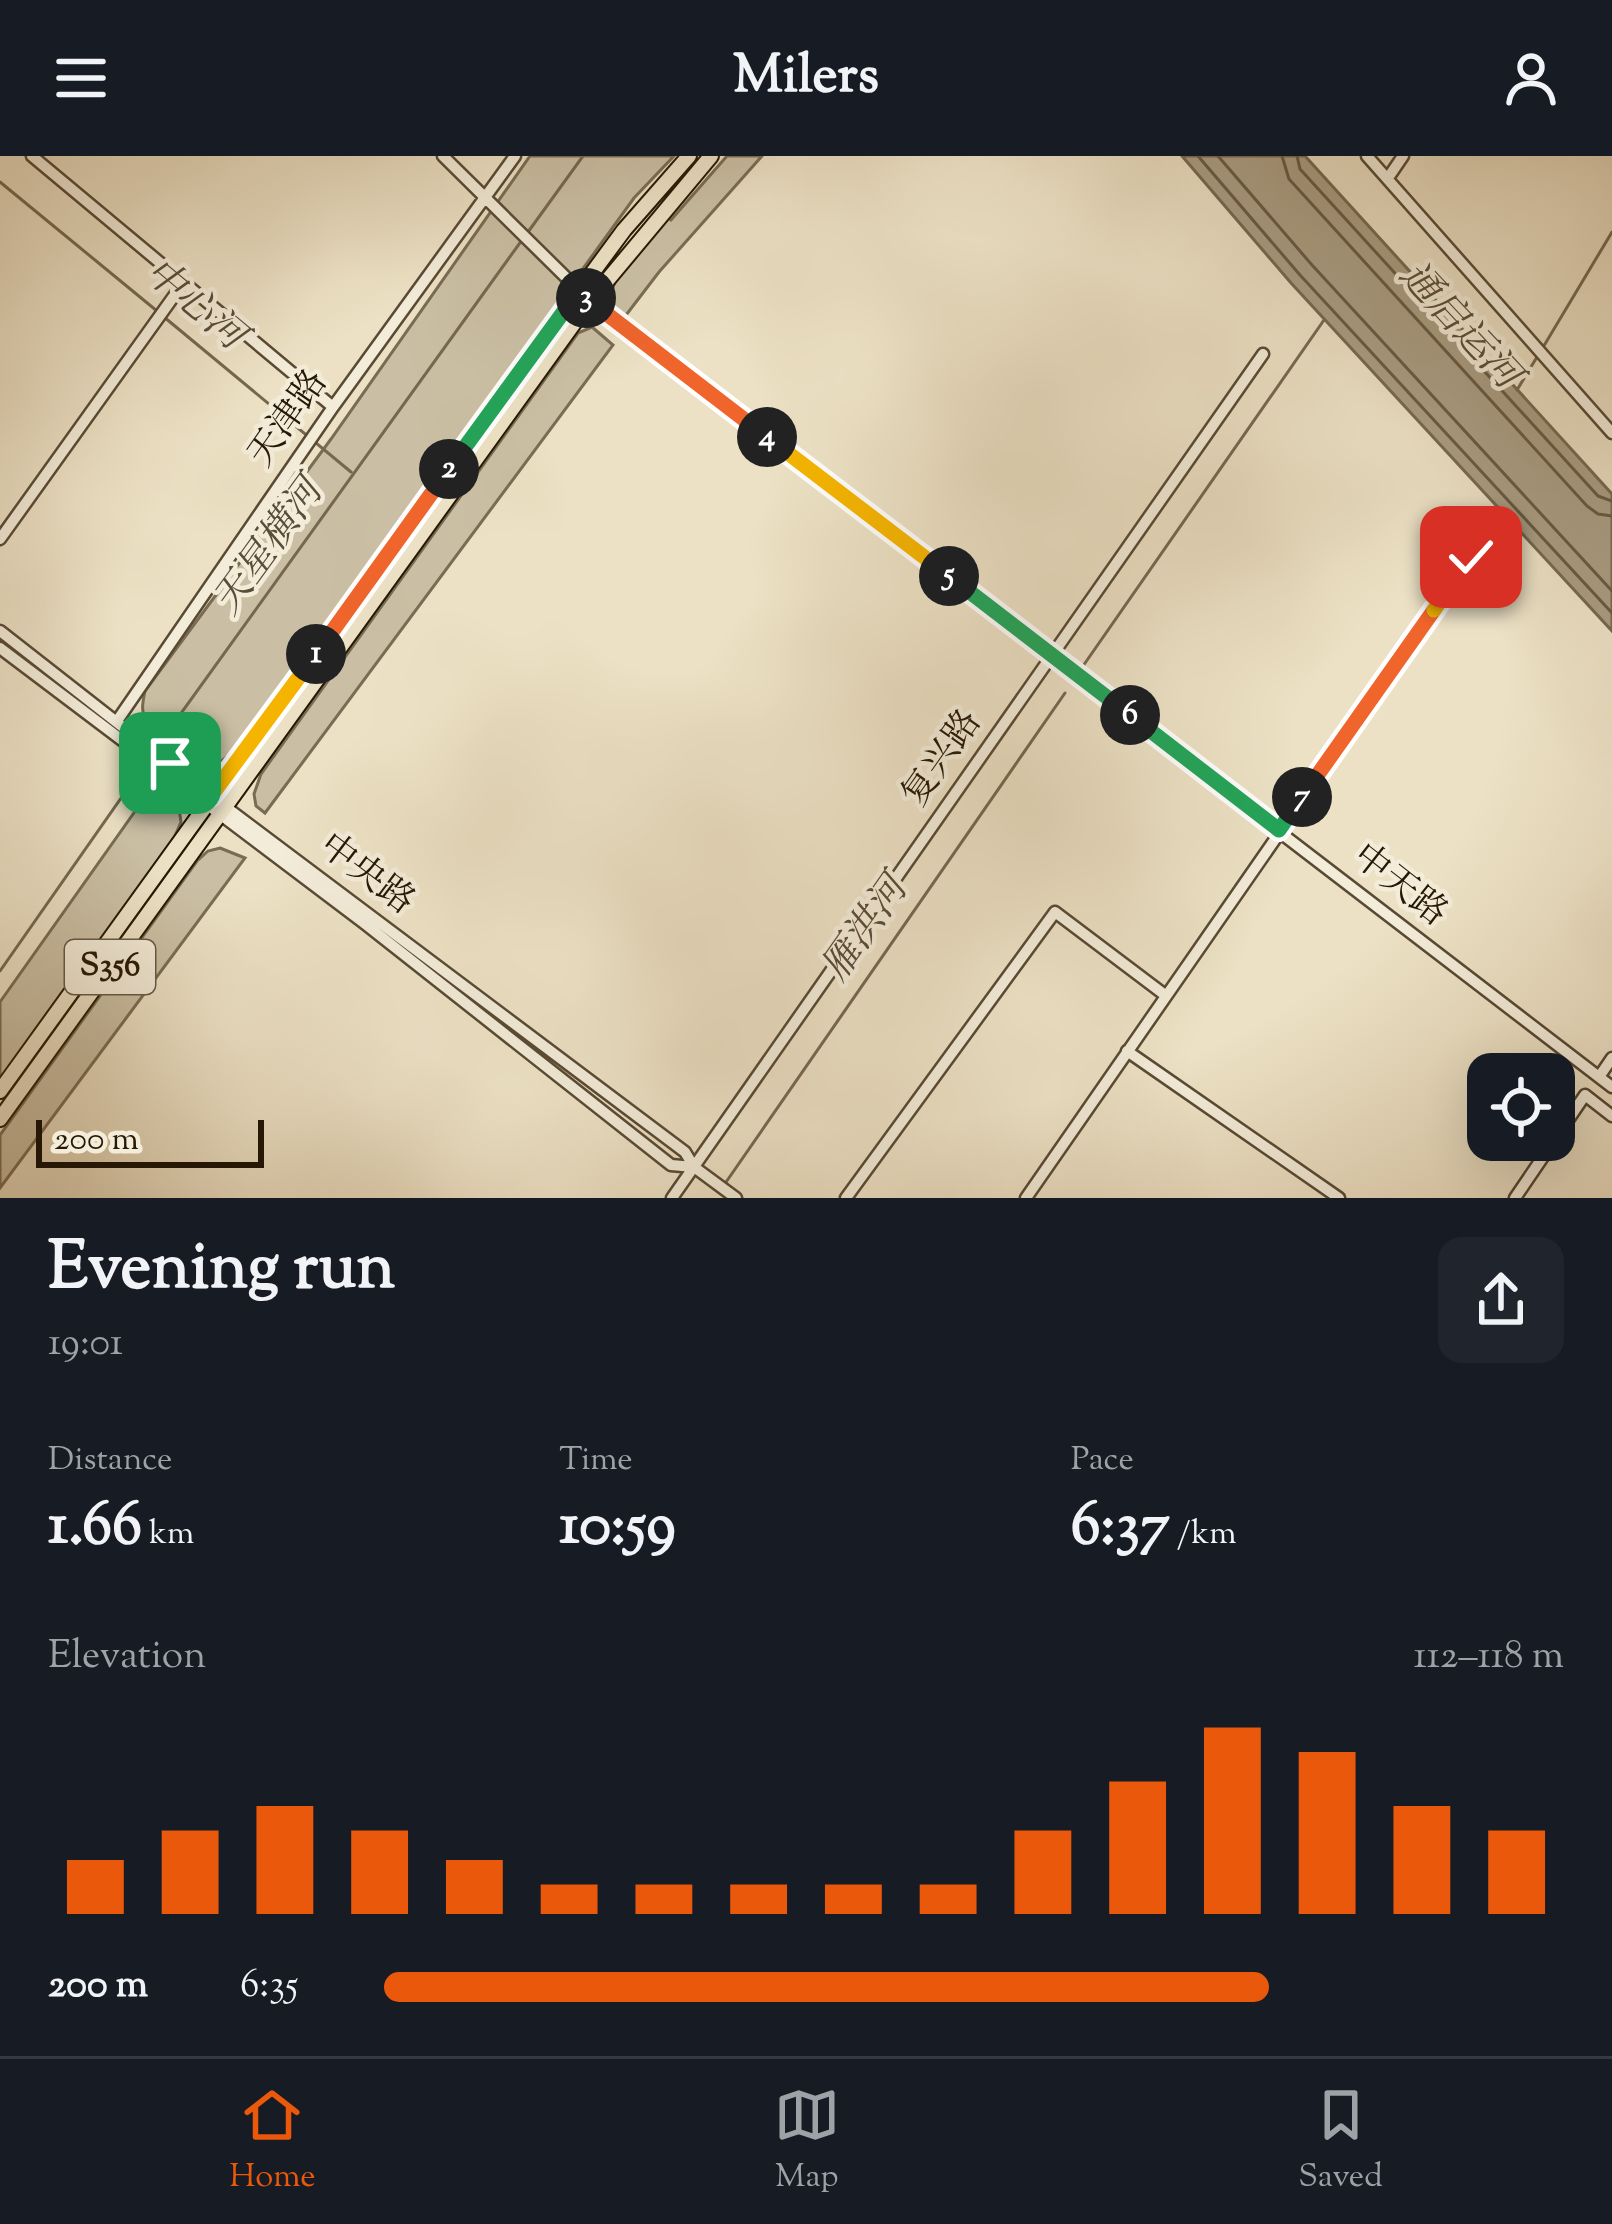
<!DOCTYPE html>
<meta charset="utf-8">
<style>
:root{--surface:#171b24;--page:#20242c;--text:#f1f3f6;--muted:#9ea1a6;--line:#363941;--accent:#ea580c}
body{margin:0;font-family:"Sorts Mill Goudy","Noto Serif SC",serif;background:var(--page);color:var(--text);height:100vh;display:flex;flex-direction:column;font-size:45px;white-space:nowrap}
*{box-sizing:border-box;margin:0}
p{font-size:39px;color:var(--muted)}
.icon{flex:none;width:66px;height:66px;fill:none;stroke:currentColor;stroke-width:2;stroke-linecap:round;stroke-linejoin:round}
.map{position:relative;height:1042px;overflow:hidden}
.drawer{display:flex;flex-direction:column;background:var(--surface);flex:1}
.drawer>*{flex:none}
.tools{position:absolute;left:1467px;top:897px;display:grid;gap:24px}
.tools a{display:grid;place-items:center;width:108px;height:108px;border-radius:24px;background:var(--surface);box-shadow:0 12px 48px #0002;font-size:60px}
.scale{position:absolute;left:36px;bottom:30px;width:228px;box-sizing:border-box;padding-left:12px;border:6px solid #261804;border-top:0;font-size:33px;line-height:42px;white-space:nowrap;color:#261804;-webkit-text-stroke:9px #f3ecd9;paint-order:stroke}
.pin{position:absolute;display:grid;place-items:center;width:102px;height:102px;color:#fff;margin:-51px;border-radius:24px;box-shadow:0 6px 18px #0006}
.km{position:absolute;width:60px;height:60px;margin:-30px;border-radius:50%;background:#222;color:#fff;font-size:33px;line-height:60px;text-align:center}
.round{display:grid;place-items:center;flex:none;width:126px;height:126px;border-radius:24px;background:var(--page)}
.headline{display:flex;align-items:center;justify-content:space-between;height:204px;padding:0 48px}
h1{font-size:66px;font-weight:700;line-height:90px}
.metrics{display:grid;grid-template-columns:repeat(3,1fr);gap:18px;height:204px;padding:12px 48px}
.metrics div{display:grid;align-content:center}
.metrics b{font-size:60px;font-weight:700}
.metrics small{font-size:33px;font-weight:400}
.metrics p{font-size:33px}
.chart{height:336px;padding:24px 48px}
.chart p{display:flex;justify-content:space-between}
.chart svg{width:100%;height:216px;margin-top:12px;stroke:var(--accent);stroke-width:6}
ul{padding:0 48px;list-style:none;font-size:39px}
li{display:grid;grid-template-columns:192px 144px 1fr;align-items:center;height:90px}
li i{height:30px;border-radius:15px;background:var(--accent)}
header{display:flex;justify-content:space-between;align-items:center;height:156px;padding:0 48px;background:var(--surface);font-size:54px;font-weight:700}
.dock{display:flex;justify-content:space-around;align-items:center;height:168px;border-top:3px solid var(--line);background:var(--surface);font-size:33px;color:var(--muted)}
.dock a{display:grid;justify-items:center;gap:6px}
.dock .selected{color:var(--accent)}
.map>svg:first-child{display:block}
</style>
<header><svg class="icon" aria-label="menu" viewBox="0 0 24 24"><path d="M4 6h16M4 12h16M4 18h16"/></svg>Milers<svg class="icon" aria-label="person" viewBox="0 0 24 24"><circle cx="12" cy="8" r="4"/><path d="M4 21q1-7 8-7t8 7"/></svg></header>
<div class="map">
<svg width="1612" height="1042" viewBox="0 0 1612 1042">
<rect width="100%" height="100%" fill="#ece1c5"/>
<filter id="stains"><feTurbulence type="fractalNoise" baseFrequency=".00167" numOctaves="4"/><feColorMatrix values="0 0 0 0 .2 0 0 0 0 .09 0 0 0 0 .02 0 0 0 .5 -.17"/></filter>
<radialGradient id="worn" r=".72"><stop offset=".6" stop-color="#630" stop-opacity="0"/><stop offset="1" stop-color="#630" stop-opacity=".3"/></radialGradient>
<!-- green -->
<path fill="#cabfa4" stroke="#786c54" stroke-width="3" d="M530,0H674L634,42L234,595L218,608C195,605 161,585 147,565C140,556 143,545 145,535L331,283Z
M727,0H762L659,116L623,163L610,147C610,116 648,84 667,61L671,64Z
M592,171L613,189L265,657L256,650L254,638L261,618L578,177Z
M153,630L179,652L181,666L174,682L0,925V846Z
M220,692L245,702L0,1032V979L197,705L208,695Z"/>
<!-- water -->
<path fill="#a99d83" stroke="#756850" stroke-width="3" d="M1182,0H1305L1612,338V475L1291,127Z"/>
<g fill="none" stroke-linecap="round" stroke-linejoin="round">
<!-- shore -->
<path stroke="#685a44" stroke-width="3" d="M1198,0L1300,119L1612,457
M1218,0L1312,109L1612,435
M1282,0L1289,23L1587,350L1598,358L1612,360
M1297,0L1300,13L1598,340L1612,345"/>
<!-- stream -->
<path stroke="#756850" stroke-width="3" d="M0,26L157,155
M528,76L583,0
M164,161L351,316
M1542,193L1612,76
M1517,234L1537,201
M1083,510L1324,164
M156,592L522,84
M0,815L147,605
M724,1029L1065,537"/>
<!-- minor casing -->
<g stroke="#584a34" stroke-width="15">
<path id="minor" d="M32,0L333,251
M443,0L600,155L1612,931
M1367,0L1612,277
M1388,22L1403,0
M0,383L184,126
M0,475L211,640L685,996L694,1011
M0,492L364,767L671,1009L694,1011L736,1042
M117,565L333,251L515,0
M1127,895L1339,1042
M1599,921L1612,902
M672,1042L1263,198
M846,1042L1055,756L1165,839
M1026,1042L1471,401
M1515,1042L1585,939L1612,960"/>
</g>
<!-- major casing -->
<g stroke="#261804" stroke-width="18">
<path id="major" d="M0,935L517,219L624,74L689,0
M0,963L590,145L711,0"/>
</g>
<!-- minor -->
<use href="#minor" stroke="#f3ecd9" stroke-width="10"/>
<!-- major -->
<use href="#major" stroke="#ece1c5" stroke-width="14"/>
</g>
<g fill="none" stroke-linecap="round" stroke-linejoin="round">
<!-- split-1 casing -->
<g stroke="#fff" stroke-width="24">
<path id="split-1" d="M170,607L211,640L316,498"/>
</g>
<!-- split-2 casing -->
<g stroke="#fff" stroke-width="24">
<path id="split-2" d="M316,498L449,313"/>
</g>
<!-- split-3 casing -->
<g stroke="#fff" stroke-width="24">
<path id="split-3" d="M449,313L578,136L586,142"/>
</g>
<!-- split-4 casing -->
<g stroke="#fff" stroke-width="24">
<path id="split-4" d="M586,142L767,281"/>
</g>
<!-- split-5 casing -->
<g stroke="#fff" stroke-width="24">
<path id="split-5" d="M767,281L949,420"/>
</g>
<!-- split-6 casing -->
<g stroke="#fff" stroke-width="24">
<path id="split-6" d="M949,420L1130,559"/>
</g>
<!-- split-7 casing -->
<g stroke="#fff" stroke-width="24">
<path id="split-7" d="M1130,559L1279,674L1302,641"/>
</g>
<!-- split-8 casing -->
<g stroke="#fff" stroke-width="24">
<path id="split-8" d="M1302,641L1434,454"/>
</g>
<!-- split-9 casing -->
<g stroke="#fff" stroke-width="24">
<path id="split-9" d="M1434,454L1471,401"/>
</g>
<!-- split-1 -->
<use href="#split-1" stroke="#f5b400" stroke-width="15"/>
<!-- split-2 -->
<use href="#split-2" stroke="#f0652b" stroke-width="15"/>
<!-- split-3 -->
<use href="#split-3" stroke="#22a559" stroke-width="15"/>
<!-- split-4 -->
<use href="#split-4" stroke="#f0652b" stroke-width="15"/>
<!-- split-5 -->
<use href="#split-5" stroke="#f5b400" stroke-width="15"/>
<!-- split-6 -->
<use href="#split-6" stroke="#22a559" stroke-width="15"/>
<!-- split-7 -->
<use href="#split-7" stroke="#22a559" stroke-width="15"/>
<!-- split-8 -->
<use href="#split-8" stroke="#f0652b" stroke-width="15"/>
<!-- split-9 -->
<use href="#split-9" stroke="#f5b400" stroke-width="15"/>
</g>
<g text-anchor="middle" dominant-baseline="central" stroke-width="9" stroke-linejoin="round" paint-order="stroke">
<!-- shield labels -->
<rect fill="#f3ecd9" stroke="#645844" stroke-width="3" x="65" y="784" width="90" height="54" rx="9"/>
<g font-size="33" font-weight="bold" fill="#261804">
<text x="110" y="811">S356</text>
</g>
<!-- street labels -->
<g font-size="36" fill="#261804" stroke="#f3ecd9">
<text transform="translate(289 263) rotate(-55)">天津路</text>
<text transform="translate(943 603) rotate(-55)">复兴路</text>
<text transform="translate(366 719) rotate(37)">中央路</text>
<text transform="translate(1399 730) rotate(38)">中天路</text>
</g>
<!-- water labels -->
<g font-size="39" font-style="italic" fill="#5a4d37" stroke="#f3ecd9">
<text transform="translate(193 150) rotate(40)">中心河</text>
<text transform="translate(1458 171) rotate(47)">通启运河</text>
<text transform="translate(270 392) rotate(-54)">天星横河</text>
<text transform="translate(867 774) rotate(-55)">雁洪河</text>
</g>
</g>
<rect width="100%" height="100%" filter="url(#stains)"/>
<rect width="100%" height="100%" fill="url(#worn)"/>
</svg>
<div class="tools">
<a><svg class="icon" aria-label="locate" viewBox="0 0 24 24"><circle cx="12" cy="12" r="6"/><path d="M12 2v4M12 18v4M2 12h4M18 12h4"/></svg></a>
</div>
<div class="scale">200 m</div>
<div class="pin" style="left:170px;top:607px;background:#1e9e55"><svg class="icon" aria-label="arrive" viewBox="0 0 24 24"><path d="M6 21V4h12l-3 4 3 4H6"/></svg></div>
<div class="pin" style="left:1471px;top:401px;background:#d93025"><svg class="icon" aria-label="check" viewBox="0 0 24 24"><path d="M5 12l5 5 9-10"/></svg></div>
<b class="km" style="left:316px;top:498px">1</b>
<b class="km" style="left:449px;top:313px">2</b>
<b class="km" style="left:586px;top:142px">3</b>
<b class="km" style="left:767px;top:281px">4</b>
<b class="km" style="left:949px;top:420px">5</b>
<b class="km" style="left:1130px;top:559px">6</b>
<b class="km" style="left:1302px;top:641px">7</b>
</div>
<section class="drawer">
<div class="headline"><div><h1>Evening run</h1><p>19:01</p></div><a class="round"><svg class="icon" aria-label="share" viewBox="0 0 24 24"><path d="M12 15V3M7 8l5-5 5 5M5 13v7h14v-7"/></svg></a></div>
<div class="metrics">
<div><p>Distance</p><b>1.66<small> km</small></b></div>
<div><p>Time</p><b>10:59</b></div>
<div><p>Pace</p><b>6:37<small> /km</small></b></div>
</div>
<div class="chart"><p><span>Elevation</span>112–118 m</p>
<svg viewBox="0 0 160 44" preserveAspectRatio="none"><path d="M5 44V33M15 44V27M25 44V22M35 44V27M45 44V33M55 44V38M65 44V38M75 44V38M85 44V38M95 44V38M105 44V27M115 44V17M125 44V6M135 44V11M145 44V22M155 44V27"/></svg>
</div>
<ul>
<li><b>200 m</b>6:35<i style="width:75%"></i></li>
</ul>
</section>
<nav class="dock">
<a class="selected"><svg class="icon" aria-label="home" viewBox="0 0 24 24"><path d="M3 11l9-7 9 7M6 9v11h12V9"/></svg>Home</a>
<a><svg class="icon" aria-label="map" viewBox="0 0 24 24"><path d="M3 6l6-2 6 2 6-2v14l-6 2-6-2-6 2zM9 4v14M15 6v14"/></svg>Map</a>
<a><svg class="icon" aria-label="saved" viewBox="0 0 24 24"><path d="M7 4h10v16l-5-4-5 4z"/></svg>Saved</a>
</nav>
